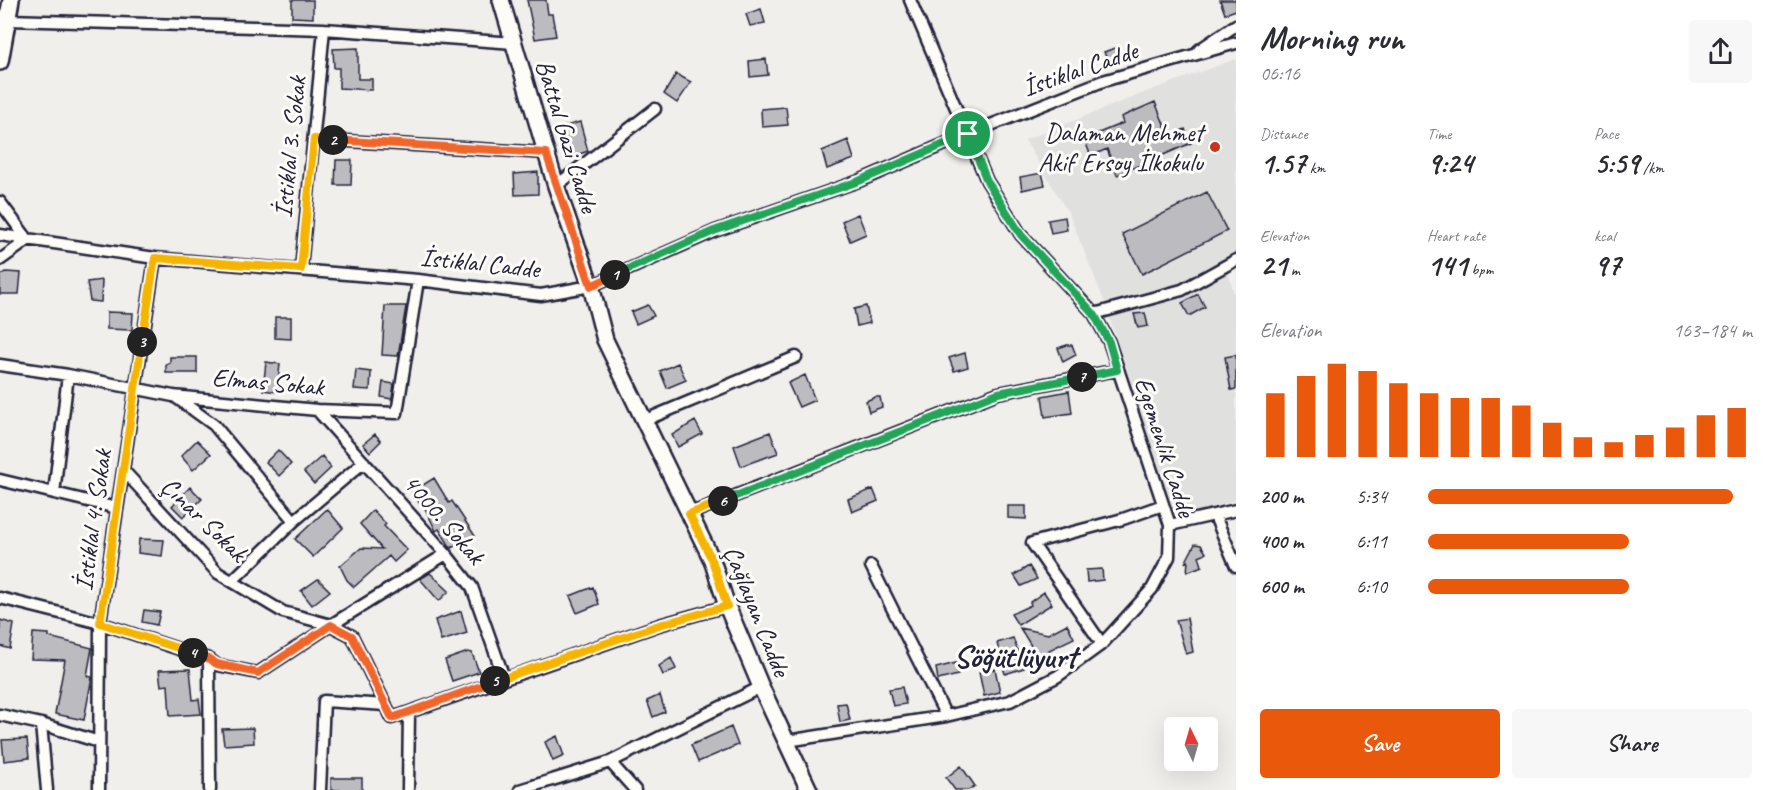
<!DOCTYPE html>
<meta charset="utf-8">
<style>
:root{--surface:#fff;--page:#f7f7f7;--text:#2b2b33;--muted:#7c7c81;--accent:#ea580c}
body{margin:0;font-family:Caveat,sans-serif;background:var(--page);color:var(--text);height:100vh;display:flex;flex-direction:column;font-size:22px;white-space:nowrap}
*{box-sizing:border-box;margin:0}
p{font-size:20px;color:var(--muted)}
.icon{flex:none;width:33px;height:33px;fill:none;stroke:currentColor;stroke-width:2;stroke-linecap:round;stroke-linejoin:round}
.map{position:relative;flex:1;overflow:hidden}
.sheet{display:flex;flex-direction:column;background:var(--surface);width:540px}
.sheet>*{flex:none}
.needle{width:39px;rotate:355deg}
.tools{position:absolute;left:1164px;top:717px;display:grid;gap:12px}
.tools a{display:grid;place-items:center;width:54px;height:54px;border-radius:6px;background:var(--surface);box-shadow:0 6px 24px #0002;font-size:30px}
.pin{position:absolute;display:grid;place-items:center;width:51px;height:51px;color:#fff;margin:-26px;border:3px solid #fff;border-radius:50%;box-shadow:0 2px 6px #0007}
.km{position:absolute;width:30px;height:30px;margin:-15px;border-radius:50%;background:#222;color:#fff;font-size:16px;line-height:30px;text-align:center}
.round{display:grid;place-items:center;flex:none;width:63px;height:63px;border-radius:6px;background:var(--page)}
.summary{display:flex;align-items:center;justify-content:space-between;height:102px;padding:0 24px}
h1{font-size:33px;font-weight:700;line-height:45px}
.metrics{display:grid;grid-template-columns:repeat(3,1fr);gap:9px;height:102px;padding:6px 24px}
.metrics div{display:grid;align-content:center}
.metrics b{font-size:30px;font-weight:700}
.metrics small{font-size:16px;font-weight:400}
.metrics p{font-size:16px}
.chart{height:168px;padding:12px 24px}
.chart p{display:flex;justify-content:space-between}
.chart svg{width:100%;height:108px;margin-top:6px;stroke:var(--accent);stroke-width:6}
.button{display:flex;gap:12px;margin-top:auto;padding:12px 24px}
.button a{flex:1;height:69px;border-radius:6px;background:var(--accent);color:#fff;font-size:24px;font-weight:700;line-height:69px;text-align:center}
.button a+a{background:var(--page);color:var(--text)}
ul{padding:0 24px;list-style:none;font-size:20px}
li{display:grid;grid-template-columns:96px 72px 1fr;align-items:center;height:45px}
li i{height:15px;border-radius:8px;background:var(--accent)}
main{display:flex;flex:1;min-height:0}
.map>svg:first-child{display:block}
</style>
<main>
<div class="map">
<svg width="1236" height="790" viewBox="0 0 1236 790">
<rect width="100%" height="100%" fill="#f0efec"/>
<filter id="ink" filterUnits="userSpaceOnUse"><feTurbulence type="fractalNoise" baseFrequency=".0167" numOctaves="2"/><feDisplacementMap in="SourceGraphic" scale="12" xChannelSelector="R" yChannelSelector="G"/><feConvolveMatrix kernelMatrix="1 2 1 2 8 2 1 2 1" color-interpolation-filters="sRGB"/></filter>
<g filter="url(#ink)">
<!-- built -->
<path fill="#e0e0df" d="M1236,59V264L1227,269L1236,299V500L1190,514L1174,512L1103,298L1069,214L1025,140L1154,89Z"/>
<!-- building -->
<path fill="#bcbcc0" stroke="#22223b" stroke-width="1.5" d="M292,0H313V18L292,17Z
M527,0H546L548,14H552L556,36L535,39Z
M1220,0H1236V10L1225,14Z
M761,9L765,23L750,26L746,14Z
M1118,47L1122,59L1109,64L1104,52Z
M358,48V79H372V90L339,88V68H334L333,49Z
M766,59L768,75L750,77L749,61Z
M676,74L691,82L677,103L664,94Z
M1155,102L1169,136L1185,129L1191,143L1117,175L1107,149L1091,156L1084,139L1123,123L1121,117Z
M786,107L788,125L762,127L761,109Z
M580,122L588,151L568,158L559,128Z
M848,140L854,159L827,169L822,151Z
M336,160H352L351,185H335Z
M538,172V194L515,195L514,174Z
M1042,173L1045,185L1022,190L1020,177Z
M1207,192L1227,231L1142,274L1122,234Z
M858,214L866,234L850,241L842,221Z
M1065,217L1067,230L1051,233L1048,220Z
M6,272L21,273L19,294H0V276Z
M102,280L101,302L90,301L87,282Z
M1198,294L1205,307L1189,316L1182,303Z
M648,305L654,316L636,324L631,312Z
M385,306H406L398,356L382,355Z
M866,306L870,323L857,326L854,309Z
M107,312L133,313L132,330L107,329Z
M1145,313L1148,326L1138,328L1134,314Z
M275,317H291V339L275,338Z
M1067,345H1072L1076,355L1063,362L1058,348Z
M965,353L968,367L954,371L949,358Z
M1236,355V389L1231,390L1225,357Z
M170,357H197V373H166V365L170,363Z
M266,362L280,364L277,392L263,390Z
M678,363L686,380L667,388L660,371Z
M356,370L371,372L370,390L354,389Z
M805,375L815,400L799,407L788,383Z
M383,382L394,384L392,399L381,397Z
M1069,391L1072,413L1045,417L1042,396Z
M875,397H880L882,407L869,412L866,401Z
M695,421L702,434L678,447L672,435Z
M770,432L778,453L741,466L734,446Z
M375,434L381,441L370,452L363,444Z
M197,440L211,454L193,470L181,456Z
M278,450L291,464L279,476L266,462Z
M322,456L331,468L314,484L304,472Z
M434,478L449,503L452,501L475,536L451,548L439,529L436,531L422,502L420,504L412,492Z
M190,487L202,499L183,517L172,506Z
M873,489L878,501L852,512L848,499Z
M1008,506H1026V519L1008,518Z
M327,509L343,528L313,557L295,539Z
M373,510L386,524L384,526L407,550L394,562L389,556L354,587L347,580L340,566L361,548L382,549L360,524Z
M139,539L164,540L162,556L138,553Z
M1195,544L1201,545L1206,553L1199,556L1202,566L1187,572L1188,561L1185,563Z
M1029,566L1037,579L1021,586L1014,575Z
M1102,569L1103,580L1087,582L1086,570Z
M430,573L449,591L439,601L420,579Z
M318,579L330,591L312,605L301,591Z
M593,587L599,604L577,613L570,596Z
M1044,592L1052,604L1018,625L1011,614L1031,605L1030,602Z
M144,610L160,612L157,625L142,622Z
M461,611L467,633L441,641L435,620Z
M1187,618L1193,652L1186,654L1176,620Z
M0,620L14,624L10,649L0,646Z
M1067,624L1074,638L1049,650L1053,659L1043,665L1020,628L1048,634Z
M33,633L49,634V637L92,648L87,676L92,677L84,720L55,714L65,660L31,659Z
M1013,638L1024,668L1005,674L997,643Z
M468,652L472,653L479,672L452,681L445,660Z
M671,658L676,669L663,675L659,666Z
M956,663L958,675L938,680L936,668Z
M190,669L193,700L199,699L201,714L170,716L168,685L161,686L159,670Z
M995,669L1000,692L984,696L979,672Z
M902,687L906,704L893,706L889,689Z
M660,695L665,712L653,717L647,701Z
M846,703L850,720L840,722L837,704Z
M731,727L738,745L698,762L691,745Z
M253,728L254,743L224,745L222,729Z
M557,736L564,756L553,761L545,742Z
M27,739L29,758L4,761L2,740Z
M961,766L975,786L968,790H955L946,778Z
M331,778H362V790H331Z"/>
<g fill="none" stroke-linecap="round" stroke-linejoin="round">
<!-- street casing -->
<g stroke="#22223b" stroke-width="15">
<path id="street" d="M0,18L8,20L324,29L514,43
M1199,50L1236,25
M314,139L546,153
M556,186L655,109
M0,202L28,240L0,260
M0,235L155,258L418,280L541,295L591,286L715,231L859,181L968,134L1103,81L1236,43
M301,269L324,29
M1094,314L1182,290L1236,260
M0,365L68,375L173,396L317,410L397,413L418,280
M174,396L214,425L294,521
M317,410L446,554L472,587L504,678
M643,421L796,357
M123,470L218,573L283,612L331,625L352,636L392,718L659,625L727,606
M0,480L117,508
M54,493L68,375
M689,514L998,393L1117,370
M1215,516L1236,566
M1170,525L1236,510
M871,566L946,716
M233,580L294,521L364,462
M0,598L100,623L209,659L217,665L258,673L331,625L446,554
M1102,644L1032,543L1123,519L1163,505
M209,659L210,790
M0,715L41,724L47,790
M41,724L99,742
M787,741L946,716L1010,701L1058,676L1102,644L1152,589L1169,557L1170,525L1109,342L1094,314L1021,235L987,181L910,0
M610,762L635,790
M99,790L100,623L155,258
M320,790L324,701L386,705
M408,790L409,712
M520,790L610,762L761,687"/>
</g>
<!-- secondary casing -->
<g stroke="#22223b" stroke-width="20">
<path id="secondary" d="M501,0L556,186L591,286L605,340L712,560L727,606L761,687L809,790
M0,62L11,0"/>
</g>
<!-- street -->
<use href="#street" stroke="#fdfcf7" stroke-width="10"/>
<!-- secondary -->
<use href="#secondary" stroke="#fdfcf7" stroke-width="15"/>
</g>
</g>
<g fill="none" stroke-linecap="round" stroke-linejoin="round" filter="url(#ink)">
<!-- split-1 casing -->
<g stroke="#fff" stroke-width="12">
<path id="split-1" d="M615,275L714,231L859,181L968,134"/>
</g>
<!-- split-2 casing -->
<g stroke="#fff" stroke-width="12">
<path id="split-2" d="M333,140L546,153L591,286L615,275"/>
</g>
<!-- split-3 casing -->
<g stroke="#fff" stroke-width="12">
<path id="split-3" d="M142,342L155,258L301,269L314,139L333,140"/>
</g>
<!-- split-4 casing -->
<g stroke="#fff" stroke-width="12">
<path id="split-4" d="M142,342L100,623L193,653"/>
</g>
<!-- split-5 casing -->
<g stroke="#fff" stroke-width="12">
<path id="split-5" d="M193,653L209,659L217,664L258,673L331,625L352,636L392,718L495,681"/>
</g>
<!-- split-6 casing -->
<g stroke="#fff" stroke-width="12">
<path id="split-6" d="M495,681L659,625L727,606L712,560L689,514L723,501"/>
</g>
<!-- split-7 casing -->
<g stroke="#fff" stroke-width="12">
<path id="split-7" d="M723,501L998,393L1082,377"/>
</g>
<!-- split-8 casing -->
<g stroke="#fff" stroke-width="12">
<path id="split-8" d="M968,134L987,181L1021,235L1094,314L1109,342L1117,370L1082,377"/>
</g>
<!-- split-1 -->
<use href="#split-1" stroke="#22a559" stroke-width="8"/>
<!-- split-2 -->
<use href="#split-2" stroke="#f0652b" stroke-width="8"/>
<!-- split-3 -->
<use href="#split-3" stroke="#f5b400" stroke-width="8"/>
<!-- split-4 -->
<use href="#split-4" stroke="#f5b400" stroke-width="8"/>
<!-- split-5 -->
<use href="#split-5" stroke="#f0652b" stroke-width="8"/>
<!-- split-6 -->
<use href="#split-6" stroke="#f5b400" stroke-width="8"/>
<!-- split-7 -->
<use href="#split-7" stroke="#22a559" stroke-width="8"/>
<!-- split-8 -->
<use href="#split-8" stroke="#22a559" stroke-width="8"/>
</g>
<!-- markers -->
<circle fill="#c8321e" stroke="#fdfcf7" stroke-width="2" cx="1215" cy="147" r="6"/>
<g text-anchor="middle" dominant-baseline="central" stroke-width="6" stroke-linejoin="round" paint-order="stroke">
<!-- street labels -->
<g font-size="26" fill="#22223b" stroke="#fdfcf7">
<text transform="translate(1080 69) rotate(-19)">İstiklal Cadde</text>
<text transform="translate(567 136) rotate(73)">Battal Gazi Cadde</text>
<text transform="translate(290 147) rotate(-84)">İstiklal 3. Sokak</text>
<text transform="translate(480 263) rotate(6)">İstiklal Cadde</text>
<text transform="translate(268 382) rotate(5)">Elmas Sokak</text>
<text transform="translate(1165 447) rotate(72)">Egemenlik Cadde</text>
<text transform="translate(204 519) rotate(44)">Çınar Sokak</text>
<text transform="translate(444 519) rotate(49)">4000. Sokak</text>
<text transform="translate(93 520) rotate(-82)">İstiklal 4. Sokak</text>
<text transform="translate(757 611) rotate(68)">Çağlayan Cadde</text>
</g>
<!-- poi labels -->
<g font-size="26" fill="#22223b" stroke="#fdfcf7" text-anchor="end">
<text x="1203" y="132">Dalaman Mehmet<tspan x="1203" dy="30">Akif Ersoy İlkokulu</tspan></text>
</g>
<!-- district labels -->
<g font-size="32" font-weight="bold" fill="#22223b" stroke="#fdfcf7">
<text x="1015" y="656">Söğütlüyurt</text>
</g>
</g>
</svg>
<div class="tools">
<a><svg class="needle" viewBox="-14 -14 28 28"><path d="M0-13l5 13h-10z" fill="#e53935"/><path d="M0 13l5-13h-10z" fill="#7c7c81"/></svg></a>
</div>
<div class="pin" style="left:968px;top:134px;background:#1e9e55"><svg class="icon" aria-label="arrive" viewBox="0 0 24 24"><path d="M6 21V4h12l-3 4 3 4H6"/></svg></div>
<b class="km" style="left:615px;top:275px">1</b>
<b class="km" style="left:333px;top:140px">2</b>
<b class="km" style="left:142px;top:342px">3</b>
<b class="km" style="left:193px;top:653px">4</b>
<b class="km" style="left:495px;top:681px">5</b>
<b class="km" style="left:723px;top:501px">6</b>
<b class="km" style="left:1082px;top:377px">7</b>
</div>
<section class="sheet">
<div class="summary"><div><h1>Morning run</h1><p>06:16</p></div><a class="round"><svg class="icon" aria-label="share" viewBox="0 0 24 24"><path d="M12 15V3M7 8l5-5 5 5M5 13v7h14v-7"/></svg></a></div>
<div class="metrics">
<div><p>Distance</p><b>1.57<small> km</small></b></div>
<div><p>Time</p><b>9:24</b></div>
<div><p>Pace</p><b>5:59<small> /km</small></b></div>
</div>
<div class="metrics">
<div><p>Elevation</p><b>21<small> m</small></b></div>
<div><p>Heart rate</p><b>141<small> bpm</small></b></div>
<div><p>kcal</p><b>97</b></div>
</div>
<div class="chart"><p><span>Elevation</span>163–184 m</p>
<svg viewBox="0 0 160 44" preserveAspectRatio="none"><path d="M5 44V18M15 44V11M25 44V6M35 44V9M45 44V14M55 44V18M65 44V20M75 44V20M85 44V23M95 44V30M105 44V36M115 44V38M125 44V35M135 44V32M145 44V27M155 44V24"/></svg>
</div>
<ul>
<li><b>200 m</b>5:34<i style="width:94%"></i></li>
<li><b>400 m</b>6:11<i style="width:62%"></i></li>
<li><b>600 m</b>6:10<i style="width:62%"></i></li>
</ul>
<div class="button"><a>Save</a><a>Share</a></div>
</section>
</main>
